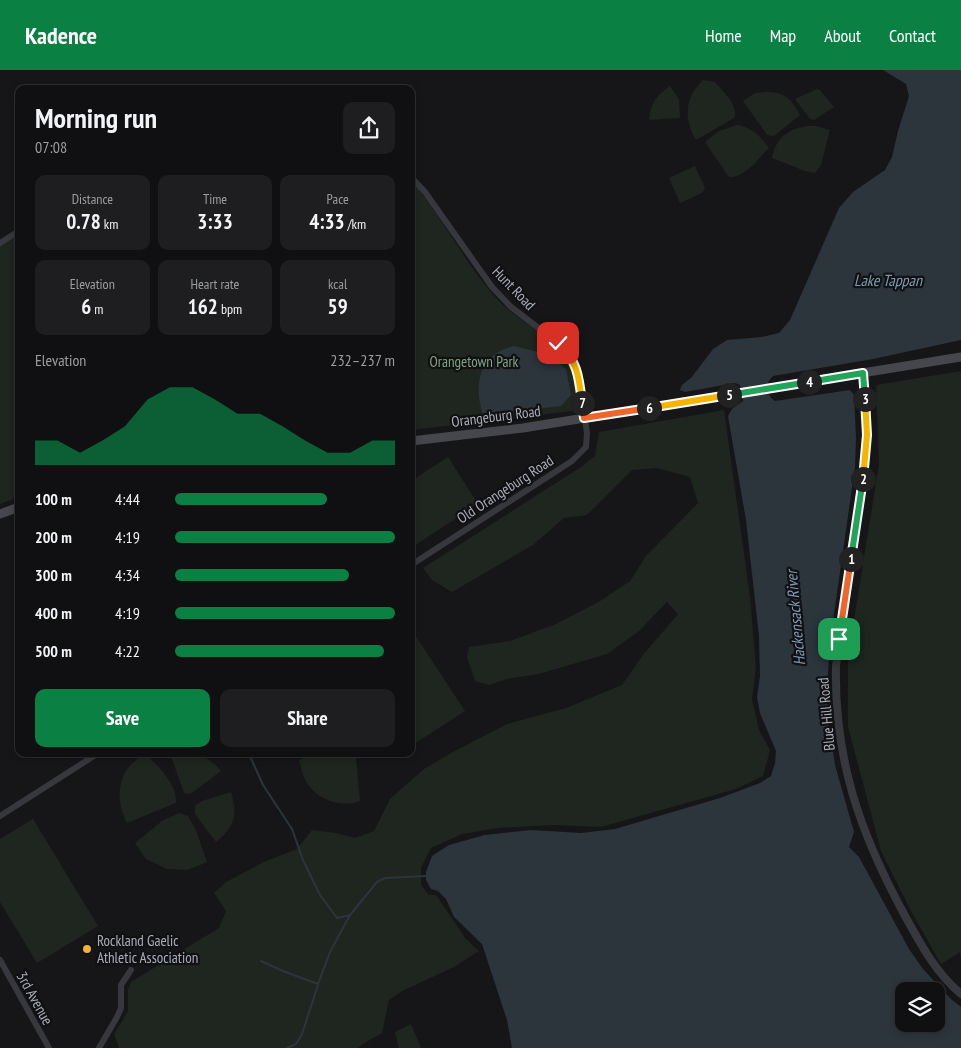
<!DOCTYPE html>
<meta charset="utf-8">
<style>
:root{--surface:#101012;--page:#1e1e20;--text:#f1f3f6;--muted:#9c9d9f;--line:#303032;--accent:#0b8043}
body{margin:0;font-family:"PT Sans Narrow",sans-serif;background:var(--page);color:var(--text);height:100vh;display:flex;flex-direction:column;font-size:19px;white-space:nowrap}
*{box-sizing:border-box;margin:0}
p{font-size:16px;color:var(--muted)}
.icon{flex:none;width:28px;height:28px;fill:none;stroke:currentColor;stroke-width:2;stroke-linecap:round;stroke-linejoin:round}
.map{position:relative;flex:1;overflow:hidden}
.details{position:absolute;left:15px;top:15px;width:400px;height:672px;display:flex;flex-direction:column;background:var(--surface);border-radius:10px;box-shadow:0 2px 8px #0003,0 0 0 1px var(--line)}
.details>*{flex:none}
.fabs{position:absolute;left:895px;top:912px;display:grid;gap:10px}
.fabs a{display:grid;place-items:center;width:50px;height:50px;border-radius:10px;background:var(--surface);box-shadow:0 2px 8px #0003,0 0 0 1px var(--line);font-size:25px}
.pin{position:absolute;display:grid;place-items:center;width:42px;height:42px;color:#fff;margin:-21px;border-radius:10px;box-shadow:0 2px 8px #0006}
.km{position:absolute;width:25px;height:25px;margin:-12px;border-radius:50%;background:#222;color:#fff;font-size:14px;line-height:25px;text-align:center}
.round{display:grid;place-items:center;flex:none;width:52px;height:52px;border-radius:10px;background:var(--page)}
.head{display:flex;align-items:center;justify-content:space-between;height:85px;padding:0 20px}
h1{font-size:28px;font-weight:600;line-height:38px}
.metrics{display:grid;grid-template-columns:repeat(3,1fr);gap:8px;height:85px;padding:5px 20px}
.metrics div{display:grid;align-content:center;border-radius:10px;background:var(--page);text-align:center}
.metrics b{font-size:21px;font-weight:600}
.metrics small{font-size:14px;font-weight:400}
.metrics p{font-size:14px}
.chart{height:140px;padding:10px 20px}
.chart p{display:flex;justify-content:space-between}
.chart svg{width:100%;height:90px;margin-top:5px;fill:var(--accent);opacity:.7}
.action{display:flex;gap:10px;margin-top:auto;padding:10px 20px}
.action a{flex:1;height:58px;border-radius:10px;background:var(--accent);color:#fff;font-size:20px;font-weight:600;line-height:58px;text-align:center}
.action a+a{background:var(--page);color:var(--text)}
ul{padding:0 20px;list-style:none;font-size:16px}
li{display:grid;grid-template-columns:80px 60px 1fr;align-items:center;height:38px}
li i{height:12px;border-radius:6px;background:var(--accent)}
header{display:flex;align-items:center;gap:30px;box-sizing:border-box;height:70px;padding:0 25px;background:var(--accent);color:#fff}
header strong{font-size:24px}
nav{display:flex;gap:28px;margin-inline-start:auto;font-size:18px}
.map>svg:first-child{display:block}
</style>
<header>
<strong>Kadence</strong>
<nav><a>Home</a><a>Map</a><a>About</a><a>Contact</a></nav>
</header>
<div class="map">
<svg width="961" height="978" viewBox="0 0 961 978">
<rect width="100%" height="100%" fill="#161618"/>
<!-- green -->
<path fill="#1e261f" d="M703,10L715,12C723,22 739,35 734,48L696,70C683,47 685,28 703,10Z
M670,16L679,29L680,48L649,50C650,33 657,25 670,16Z
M817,19L820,20L834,37L814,50L810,49L795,29Z
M766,22C784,22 792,29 800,45L774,66L767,65L743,31L755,23Z
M737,55C752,57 760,66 769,78C758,89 745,108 729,107L705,72L719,61Z
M807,56H816L830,60L821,95L815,103L805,101L772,88C775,69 788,59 807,56Z
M695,96L705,118L702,123L680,133L669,108Z
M411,110C439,143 459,182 486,216C493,225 501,234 510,241C529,257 554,268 567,290C575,304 581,328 572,341L411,360Z
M19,165V427L0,434V176Z
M961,301V889L960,882L941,894L912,843L881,781L848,657V587L879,394L876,315Z
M724,340L750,527L756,598L752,629L759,660L770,680L763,706L736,719L601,757L553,755L497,758L462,764L431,778L421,798V815L429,825H436L466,869L479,881L454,897L402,921L389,930L382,963L361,975L358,978H119L114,964L128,941V920L131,912L219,858L226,841L214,823L226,812L264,792L297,779L312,760L336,763L355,768L374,761L390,729L424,699L451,683L507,654L566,638L622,615L643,585L678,544L667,532L639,561L607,584L539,604L507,609L489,615L475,611L467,587L469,577L510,571L554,555L600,531L630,511L646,486L698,433L690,407L657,398L632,400L587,445L564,448L533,475L452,522L432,510L423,498L581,397L595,386L599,362Z
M448,387L478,434L411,478V411Z
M413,562L465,641L411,676V563Z
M146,684C159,698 177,713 176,733L127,753C114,728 117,697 146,684Z
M180,684C200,684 207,685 221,701L192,723L188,724L184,723L172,689V686Z
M314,684H354L356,688L360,731C342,738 317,730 307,713C303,707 301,697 299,690Z
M231,722C238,746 235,756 216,772L195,744V736L202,731Z
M179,743L188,746L196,760L207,792L188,800L167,799L146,789L135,773L162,751Z
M33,749L98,856L37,893L0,832V769Z
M411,954L421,978H399L395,962Z"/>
<!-- water -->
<path fill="#2c353c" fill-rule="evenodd" d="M883,0H961V270L873,289L773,306C765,313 765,325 775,331L850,320L854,325L856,368L855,397L830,572L827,619L829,654L835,695L854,762L849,777L859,787L909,879L923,899L951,929L961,937V978H512L507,950L482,874L454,847L446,829L438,821L431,819L426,810V802L432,786L449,775L485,765L531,760L581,763L615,759L720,728L760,713L771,706L775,693L776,681L760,643L757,627L760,606L759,566L746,450L728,346L732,339L743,331L740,315L735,313L685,322L680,320L682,315L692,307L713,279L727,270L762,267L779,263L790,250L839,138L853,122L885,100L892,87L898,61L909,26L906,14ZM904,921H936V954H904Z
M514,276L547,284L566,299L571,325L561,336L483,345C473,315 479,284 514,276Z"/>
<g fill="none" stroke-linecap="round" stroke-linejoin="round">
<!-- stream -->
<path stroke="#2c353c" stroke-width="2" d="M249,684L263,715L292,759L303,790L320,825L337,848L350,845L377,812L385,808L426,806
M261,891L283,901L318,914L330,882L350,845
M287,978L296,974L302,964L318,915"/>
<!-- minor -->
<path stroke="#37383d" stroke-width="6" d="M411,107L425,122L492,217L511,237L558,273L570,285L575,294L579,310L587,363L586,377L572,391L411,495
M0,173L19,161
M0,746L97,684
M0,890L49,978
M99,978L117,947L121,938V915L131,900"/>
<!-- tertiary -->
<path stroke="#37383d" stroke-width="8" d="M863,303L867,365L866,383L836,596C834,689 860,763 904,844C920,873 935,902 961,924"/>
<!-- secondary -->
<path stroke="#45474d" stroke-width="9" d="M411,371L523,358L961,287
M0,444L19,437"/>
</g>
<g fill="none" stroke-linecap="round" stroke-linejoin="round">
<!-- split-1 casing -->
<g stroke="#fff" stroke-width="10">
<path id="split-1" d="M839,569L851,489"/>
</g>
<!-- split-2 casing -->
<g stroke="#fff" stroke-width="10">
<path id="split-2" d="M851,489L863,409"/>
</g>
<!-- split-3 casing -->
<g stroke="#fff" stroke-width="10">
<path id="split-3" d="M863,409L867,365L865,329"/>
</g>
<!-- split-4 casing -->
<g stroke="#fff" stroke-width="10">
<path id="split-4" d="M809,312L863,303L865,329"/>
</g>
<!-- split-5 casing -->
<g stroke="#fff" stroke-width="10">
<path id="split-5" d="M729,325L809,312"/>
</g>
<!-- split-6 casing -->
<g stroke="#fff" stroke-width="10">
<path id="split-6" d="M649,338L729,325"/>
</g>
<!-- split-7 casing -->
<g stroke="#fff" stroke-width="10">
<path id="split-7" d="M582,333L584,348L649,338"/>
</g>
<!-- split-8 casing -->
<g stroke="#fff" stroke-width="10">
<path id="split-8" d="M558,273C578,291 579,308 582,333"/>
</g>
<!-- split-1 -->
<use href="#split-1" stroke="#f0652b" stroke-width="6"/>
<!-- split-2 -->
<use href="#split-2" stroke="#22a559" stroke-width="6"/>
<!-- split-3 -->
<use href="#split-3" stroke="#f5b400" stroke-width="6"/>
<!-- split-4 -->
<use href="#split-4" stroke="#22a559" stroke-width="6"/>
<!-- split-5 -->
<use href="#split-5" stroke="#22a559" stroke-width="6"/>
<!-- split-6 -->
<use href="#split-6" stroke="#f5b400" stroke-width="6"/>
<!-- split-7 -->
<use href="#split-7" stroke="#f0652b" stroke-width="6"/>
<!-- split-8 -->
<use href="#split-8" stroke="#f5b400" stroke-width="6"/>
</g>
<!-- markers -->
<circle fill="#f2b134" stroke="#111113" stroke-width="2" cx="87" cy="879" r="5"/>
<g text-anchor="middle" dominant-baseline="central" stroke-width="4.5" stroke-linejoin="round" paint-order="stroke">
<!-- street labels -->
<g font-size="15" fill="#a8adb8" stroke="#111113">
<text transform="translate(514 218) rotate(46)">Hunt Road</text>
<text transform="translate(496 346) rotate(-7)">Orangeburg Road</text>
<text transform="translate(505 419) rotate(-33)">Old Orangeburg Road</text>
<text transform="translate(826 644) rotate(-95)">Blue Hill Road</text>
<text transform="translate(35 928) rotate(61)">3rd Avenue</text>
</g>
<!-- park labels -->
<g font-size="15" fill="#7fa381" stroke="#111113">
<text x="474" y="291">Orangetown Park</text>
</g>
<!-- poi labels -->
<g font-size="15" fill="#a8adb8" stroke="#111113" text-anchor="start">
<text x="97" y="870">Rockland Gaelic<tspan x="97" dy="17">Athletic Association</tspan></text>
</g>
<!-- water labels -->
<g font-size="16" font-style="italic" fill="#7f9bb3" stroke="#111113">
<text x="888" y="210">Lake Tappan</text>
<text transform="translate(795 548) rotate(-95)">Hackensack River</text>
</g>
</g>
</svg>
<div class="fabs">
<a><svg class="icon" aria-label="layers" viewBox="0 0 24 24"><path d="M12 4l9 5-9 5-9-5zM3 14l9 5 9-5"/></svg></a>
</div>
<div class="pin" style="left:839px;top:569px;background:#1e9e55"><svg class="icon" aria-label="arrive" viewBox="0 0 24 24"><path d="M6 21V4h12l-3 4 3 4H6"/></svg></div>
<div class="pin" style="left:558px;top:273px;background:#d93025"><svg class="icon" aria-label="check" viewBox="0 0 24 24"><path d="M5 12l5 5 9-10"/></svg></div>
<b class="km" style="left:851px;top:489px">1</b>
<b class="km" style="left:863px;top:409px">2</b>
<b class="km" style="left:865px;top:329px">3</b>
<b class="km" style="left:809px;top:312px">4</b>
<b class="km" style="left:729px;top:325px">5</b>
<b class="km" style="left:649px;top:338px">6</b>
<b class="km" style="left:582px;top:333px">7</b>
<section class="details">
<div class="head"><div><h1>Morning run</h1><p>07:08</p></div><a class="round"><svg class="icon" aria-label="share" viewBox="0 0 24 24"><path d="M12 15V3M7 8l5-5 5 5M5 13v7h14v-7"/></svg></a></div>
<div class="metrics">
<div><p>Distance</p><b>0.78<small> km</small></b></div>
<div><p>Time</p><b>3:33</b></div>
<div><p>Pace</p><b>4:33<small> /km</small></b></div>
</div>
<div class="metrics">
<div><p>Elevation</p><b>6<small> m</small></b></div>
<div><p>Heart rate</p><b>162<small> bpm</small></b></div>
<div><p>kcal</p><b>59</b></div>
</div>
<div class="chart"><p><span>Elevation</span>232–237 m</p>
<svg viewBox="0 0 160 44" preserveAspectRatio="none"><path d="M0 44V32L10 32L20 38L30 32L40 25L50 12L60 6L70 6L80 12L90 19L100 19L110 25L120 32L130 38L140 38L150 32L160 32V44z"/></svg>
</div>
<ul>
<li><b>100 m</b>4:44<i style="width:69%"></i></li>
<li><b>200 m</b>4:19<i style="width:100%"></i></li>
<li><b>300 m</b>4:34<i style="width:79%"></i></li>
<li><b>400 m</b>4:19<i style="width:100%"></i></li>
<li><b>500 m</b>4:22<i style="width:95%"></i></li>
</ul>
<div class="action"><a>Save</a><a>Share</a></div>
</section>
</div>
